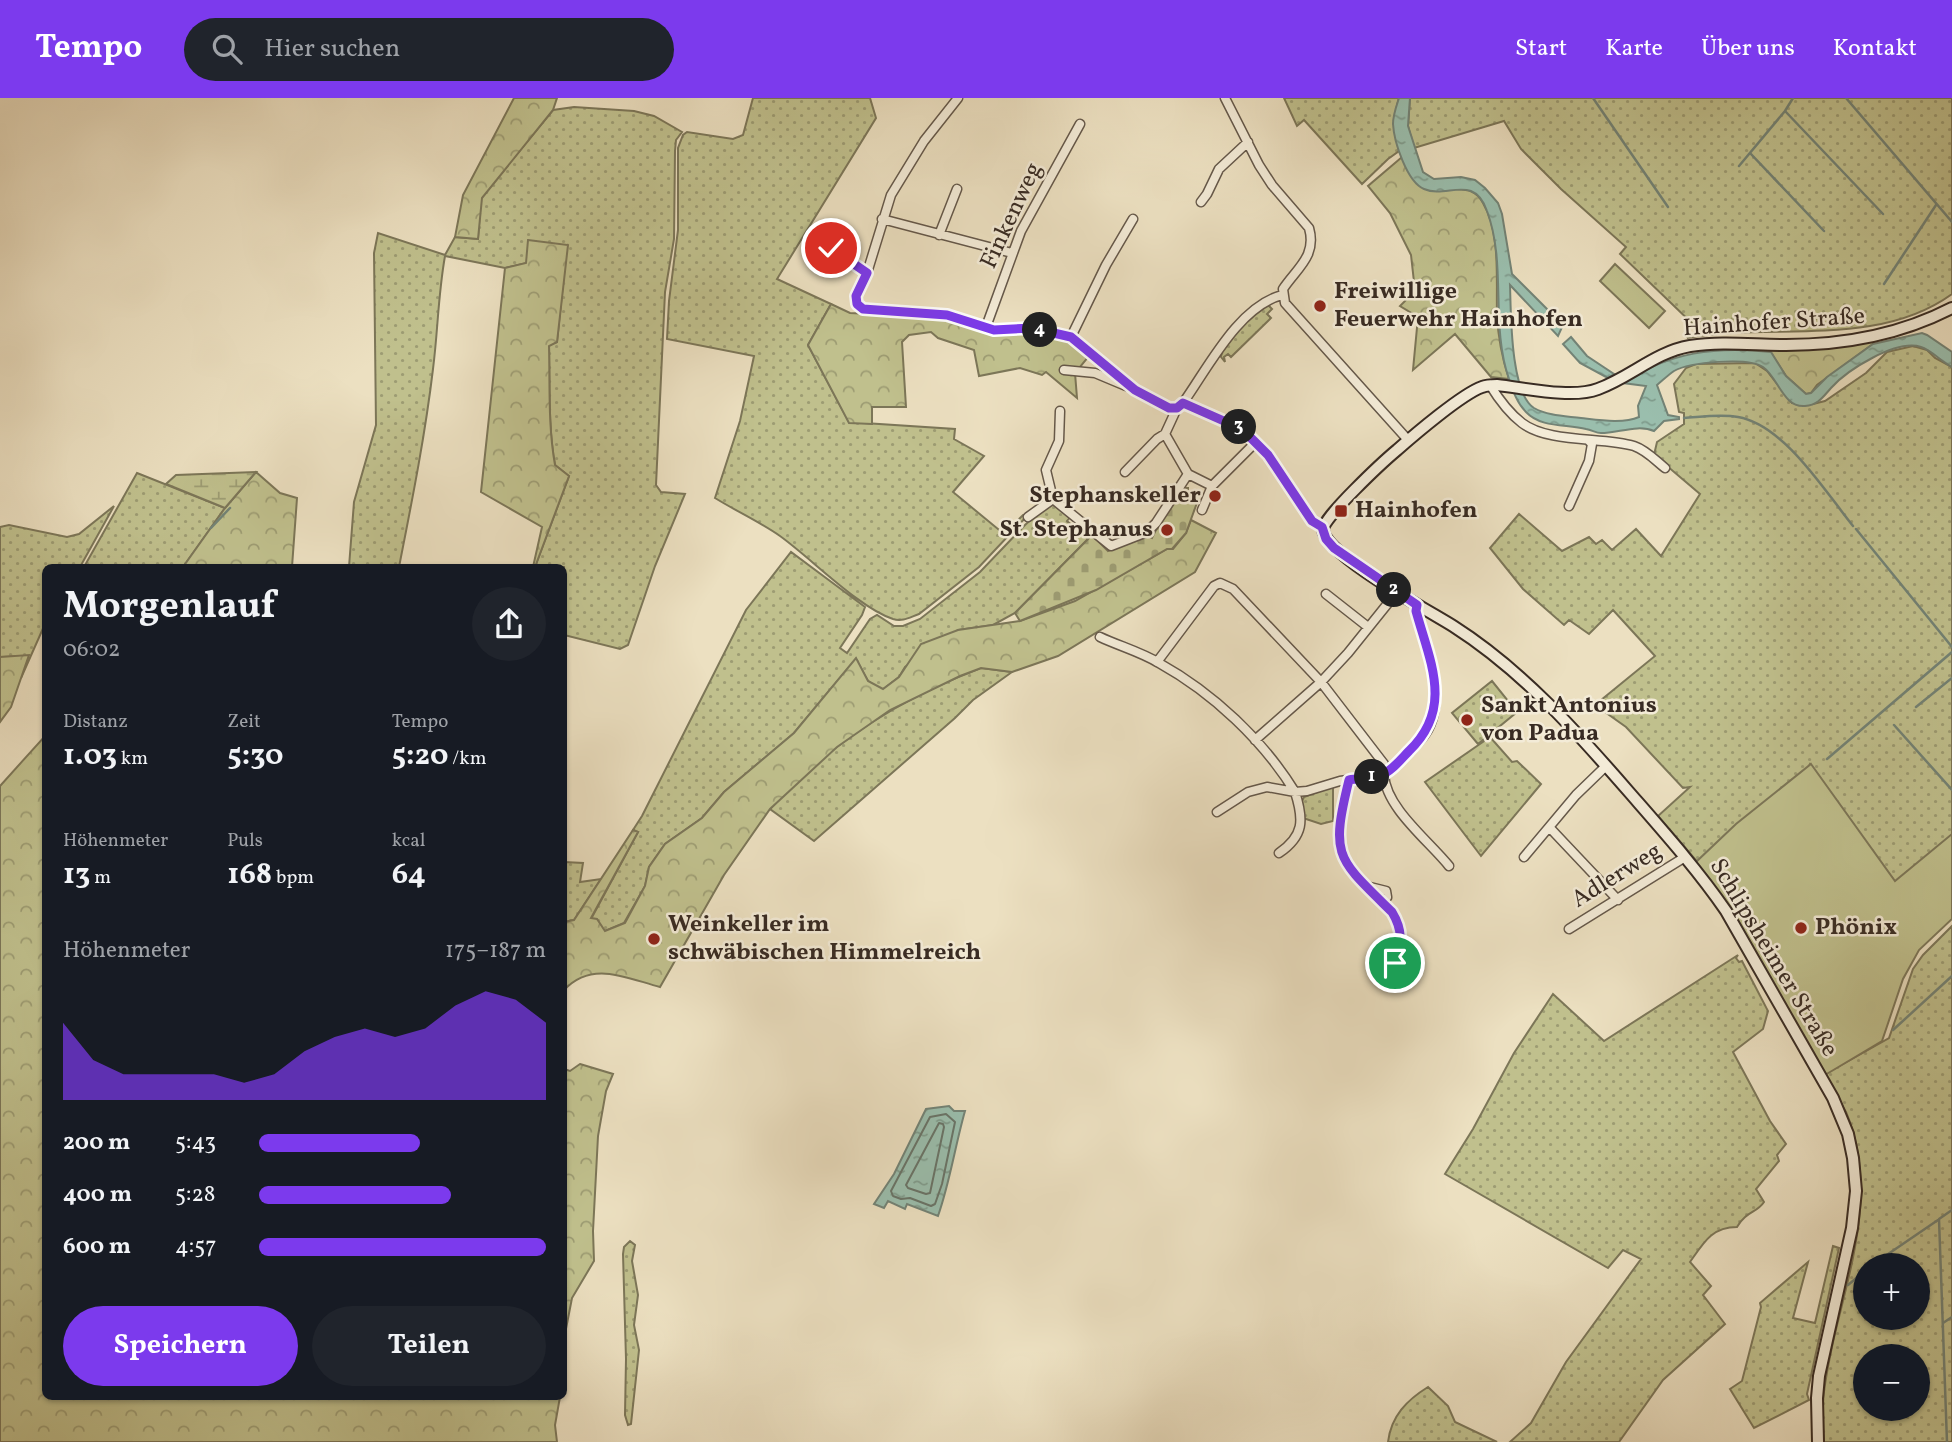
<!DOCTYPE html>
<html lang="de">
<meta charset="utf-8">
<style>
:root{--surface:#171b24;--page:#20242c;--text:#f1f3f6;--muted:#9ea1a6;--accent:#7c3aed}
body{margin:0;font-family:Vollkorn,serif;background:var(--page);color:var(--text);height:100vh;display:flex;flex-direction:column;font-size:26px;white-space:nowrap}
*{box-sizing:border-box;margin:0}
p{font-size:23px;color:var(--muted)}
.icon{flex:none;width:38px;height:38px;fill:none;stroke:currentColor;stroke-width:2;stroke-linecap:round;stroke-linejoin:round}
.map{position:relative;flex:1;overflow:hidden}
.side{position:absolute;left:42px;top:466px;width:525px;height:836px;display:flex;flex-direction:column;background:var(--surface);border-radius:10px;box-shadow:0 2px 5px #0004}
.side>*{flex:none}
.buttons{position:absolute;left:1853px;top:1155px;display:grid;gap:14px}
.buttons a{display:grid;place-items:center;width:77px;height:77px;border-radius:50%;background:var(--surface);box-shadow:0 2px 5px #0004;font-size:35px}
.pin{position:absolute;display:grid;place-items:center;width:60px;height:60px;color:#fff;margin:-30px;border:4px solid #fff;border-radius:50%;box-shadow:0 2px 7px #0007}
.km{position:absolute;width:35px;height:35px;margin:-18px;border-radius:50%;background:#222;color:#fff;font-size:19px;line-height:35px;text-align:center}
.round{display:grid;place-items:center;flex:none;width:74px;height:74px;border-radius:37px;background:var(--page)}
.head{display:flex;align-items:center;justify-content:space-between;height:119px;padding:0 21px}
h1{font-size:38px;font-weight:700;line-height:52px}
.stats{display:grid;grid-template-columns:repeat(3,1fr);gap:10px;height:119px;padding:7px 21px}
.stats div{display:grid;align-content:center}
.stats b{font-size:30px;font-weight:700}
.stats small{font-size:19px;font-weight:400}
.stats p{font-size:19px}
.chart{height:196px;padding:14px 21px}
.chart p{display:flex;justify-content:space-between}
.chart svg{width:100%;height:126px;margin-top:7px;fill:var(--accent);opacity:.7}
.action{display:flex;gap:14px;margin-top:auto;padding:14px 21px}
.action a{flex:1;height:80px;border-radius:42px;background:var(--accent);color:#fff;font-size:28px;font-weight:700;line-height:80px;text-align:center}
.action a+a{background:var(--page);color:var(--text)}
ul{padding:0 21px;list-style:none;font-size:23px}
li{display:grid;grid-template-columns:112px 84px 1fr;align-items:center;height:52px}
li i{height:18px;border-radius:9px;background:var(--accent)}
header{display:flex;align-items:center;gap:42px;box-sizing:border-box;height:98px;padding:0 35px;background:var(--accent);color:#fff}
header strong{font-size:33px}
nav{display:flex;gap:38px;margin-inline-start:auto;font-size:24px}
.search{width:490px;height:63px;background:var(--page);display:flex;align-items:center;gap:18px;box-sizing:border-box;padding:0 24px;border-radius:38px;color:var(--muted);font-size:26px}
.map>svg:first-child{display:block}
</style>
<header>
<strong>Tempo</strong>
<div class="search"><svg class="icon" aria-label="search" viewBox="0 0 24 24"><circle cx="10" cy="10" r="6"/><path d="M15 15l6 6"/></svg>Hier suchen</div>
<nav><a>Start</a><a>Karte</a><a>Über uns</a><a>Kontakt</a></nav>
</header>
<div class="map">
<svg width="1952" height="1344" viewBox="0 0 1952 1344">
<defs>
<pattern id="green-dots" width="8" height="8" patternUnits="userSpaceOnUse" patternTransform="scale(1.75)"><rect width="8" height="8" fill="#c0c08d"/><path d="M2 2h.1M6 6h.1" fill="none" stroke="#9d9c73" stroke-width="1.8" stroke-linecap="round"/></pattern>
<pattern id="forest-crowns" width="20" height="18" patternUnits="userSpaceOnUse" patternTransform="scale(1.75)"><rect width="20" height="18" fill="#c0c08d"/><path d="M2 6a3 3 0 1 1 6 0M12 15a3 3 0 1 1 6 0" fill="none" stroke="#9d9c73"/></pattern>
<pattern id="wetland-marsh" width="20" height="14" patternUnits="userSpaceOnUse" patternTransform="scale(1.75)"><rect width="20" height="14" fill="#c0c08d"/><path d="M1 5h8M5 5V1M11 12h8M15 12V8" fill="none" stroke="#9d9c73"/></pattern>
<pattern id="cemetery-stones" width="16" height="16" patternUnits="userSpaceOnUse" patternTransform="scale(1.75)"><rect width="16" height="16" fill="#c0c08d"/><path d="M2 7V4a2 2 0 0 1 4 0v3zM10 15v-3a2 2 0 0 1 4 0v3z" fill="#9d9c73"/></pattern>
<pattern id="water-ripples" width="26" height="14" patternUnits="userSpaceOnUse" patternTransform="scale(1.75)"><rect width="26" height="14" fill="#9abead"/><path d="M2 4q2-2 4 0t4 0M15 11q2-2 4 0t4 0" fill="none" stroke="#7f9b8c"/></pattern>
</defs>
<rect width="100%" height="100%" fill="#ece0c1"/>
<filter id="stains"><feTurbulence type="fractalNoise" baseFrequency=".00286" numOctaves="4"/><feColorMatrix values="0 0 0 0 .2 0 0 0 0 .09 0 0 0 0 .02 0 0 0 .5 -.17"/></filter>
<radialGradient id="worn" r=".72"><stop offset=".6" stop-color="#630" stop-opacity="0"/><stop offset="1" stop-color="#630" stop-opacity=".3"/></radialGradient>
<!-- green -->
<path fill="url(#green-dots)" stroke="#7c7658" stroke-width="2" fill-rule="evenodd" d="M753,0H870L876,20L777,181L831,206L808,247L849,324L955,331L954,341L984,358L953,394L1004,436L1023,417L1027,418L979,469L919,516C910,519 903,524 893,521C858,509 812,461 780,438C760,424 736,413 715,400L740,323L754,258L667,241L669,203L678,132V50L683,37L687,34L733,41L743,37Z
M1284,0H1399C1393,19 1394,34 1399,53L1388,61L1362,86L1304,22L1297,28Z
M1410,0H1952V196C1876,251 1772,224 1687,240L1698,231L1620,156L1626,149L1561,91L1521,51L1504,23L1414,50L1408,28Z
M574,9L634,13L654,18L682,34L676,42L675,53L674,141L665,194L656,387L661,394L685,396L655,468L628,547L620,551L564,537V469H535L569,378L555,367C548,328 550,287 549,247L557,244L567,147L527,165L505,170L445,158C438,197 438,232 433,271C425,338 412,403 399,469H349L354,404L376,327L374,155L378,135L445,157L455,139L478,141L481,100L553,12Z
M1268,207L1272,211L1267,216L1271,220L1231,259L1228,256L1224,259L1225,264L1221,259C1221,238 1252,217 1268,207Z
M1913,248L1927,252L1935,260L1952,269V738L1895,784L1810,666L1730,802L1658,718L1690,689L1683,690L1626,629L1595,607L1655,558L1613,512L1589,536L1569,522L1564,527L1523,491L1490,450L1519,416L1562,453L1589,439L1596,446L1602,442L1612,452L1636,431L1661,458L1700,396L1654,357L1657,344L1684,326V315L1679,314L1674,286L1686,270L1696,266L1755,265L1767,273L1792,305L1813,306L1825,303L1866,275L1887,254Z
M137,375L225,410L183,469H84Z
M1047,407H1054L1071,418L1067,423L1088,441L1015,515L993,527L958,532L905,569L899,579L882,592L868,583L856,561L794,635L724,694L702,720L665,746L649,769L645,788L624,825L605,833L591,821L638,734L633,732L642,718L746,512L791,454L865,509L862,517L840,550L847,555L870,521L877,517L894,528H903L920,521L980,474L1025,427Z
M114,408L80,469H46L45,526L21,580L28,558L0,559V429L9,427L67,439L79,436Z
M981,570L1012,574L973,602L955,620L814,743L770,711C827,647 901,600 981,570Z
M1492,583L1517,614L1478,646L1452,615Z
M1490,639L1512,664L1517,663L1541,686L1481,758L1425,684Z
M1333,688V723L1321,726L1303,720L1302,703L1304,699Z
M564,764L583,765L580,784L601,781L574,822L564,824Z
M1952,828V1344H1824C1819,1310 1826,1277 1833,1244C1851,1166 1878,1091 1846,1014L1755,856L1834,971L1889,940L1913,871L1923,857ZM1866,1167H1918V1220H1866ZM1866,1258H1918V1311H1866Z
M1738,857L1736,860L1739,864L1742,863L1768,913L1763,931L1733,954L1770,1023L1786,1046L1777,1057L1779,1063L1756,1091L1764,1104C1757,1115 1746,1113 1737,1129C1712,1129 1704,1144 1690,1164L1711,1188L1703,1197L1725,1226L1663,1282L1619,1344H1510L1531,1325L1566,1264L1641,1161L1623,1152L1608,1170L1445,1076L1473,1031L1514,955L1553,896L1604,943Z
M630,1143L635,1147L632,1163L638,1197L634,1227L639,1252L631,1326L628,1327L625,1317L626,1261L623,1156L624,1149Z
M1833,1148L1839,1150L1807,1296L1809,1302L1754,1330L1730,1291L1742,1283L1761,1209L1760,1205L1808,1164L1793,1220L1815,1225Z
M1428,1289L1448,1308L1455,1324L1497,1344H1388C1391,1318 1407,1302 1428,1289Z"/>
<!-- forest -->
<path fill="url(#forest-crowns)" stroke="#7c7658" stroke-width="2" d="M514,0H557L553,12L482,100L478,141L455,139L463,97Z
M1402,59C1403,61 1406,68 1407,69C1413,74 1444,90 1451,91C1465,92 1475,90 1483,105C1501,135 1496,183 1497,217C1498,239 1502,260 1509,281L1491,279L1455,236L1413,272L1418,219L1400,208L1415,193L1411,157L1390,115L1368,88Z
M528,142L568,147L557,244L549,248C550,288 548,328 555,367L569,378L535,469H533L542,429L481,394L505,170L526,165Z
M831,206L850,215L947,220L987,233L1033,235L1073,245L1089,258L1075,275L1077,300L1046,274L1042,277L1020,270L979,278L974,252L938,240L931,234L909,237L902,244L906,309H872V326L849,325L808,247Z
M1872,243L1873,246L1817,287L1811,295L1806,296L1786,278L1769,252Z
M256,374L280,395L297,400L292,469H183L225,410Z
M1191,422L1216,435L1195,474L1058,558L1012,574L981,570L960,578L890,612L837,649L770,711L724,777L660,889C626,880 592,862 564,892V895V824L574,822L633,732L638,734L591,820L597,821L605,833L625,825L645,788L649,769L665,746L702,720L724,694L794,635L856,560L868,583L883,591L899,579L921,546L958,532L1020,523L1075,503L1167,451H1173L1186,435Z
M29,557L11,609L0,624V559Z
M45,638L46,1298L560,1299L555,1327L557,1344H0V688Z
M580,966L613,976L606,993L598,1038L593,1133L594,1163L572,1200L564,1241V971L570,973Z"/>
<!-- wetland -->
<path fill="url(#wetland-marsh)" stroke="#7c7658" stroke-width="2" d="M256,374L225,410L166,386L176,377Z"/>
<!-- cemetery -->
<path fill="url(#cemetery-stones)" stroke="#7c7658" stroke-width="2" d="M1186,390H1188V399L1198,402L1186,435L1172,451H1167L1096,492L1020,523L1015,515L1092,437L1108,453L1146,437L1152,440L1167,410Z"/>
<!-- pitch -->
<path fill="#c0c08d" stroke="#7c7658" stroke-width="2" d="M1615,166L1665,213L1649,230L1600,183Z
M1811,666L1895,783L1952,736V821L1919,852L1903,881L1882,943L1825,977L1731,817L1696,764L1736,726Z"/>
<!-- water -->
<path fill="url(#water-ripples)" stroke="#738376" stroke-width="2" d="M1399,0H1410L1408,28L1423,74L1434,81L1461,79L1475,82L1485,90L1498,105L1502,116L1512,176L1563,227L1558,238L1510,187C1511,213 1510,295 1534,310C1548,318 1566,318 1581,320C1599,322 1623,326 1639,319L1638,308L1646,288L1623,285C1670,254 1715,248 1771,254L1786,278L1806,296L1811,295L1827,279L1873,246L1922,235L1927,237L1952,254V269C1942,264 1931,252 1921,249C1896,241 1847,272 1831,290C1823,299 1818,307 1805,308C1783,310 1778,279 1763,269C1748,259 1690,264 1674,273C1668,277 1662,283 1657,287L1668,317L1679,319V321L1664,323L1654,333C1638,326 1618,335 1601,335C1596,335 1592,332 1586,331C1566,326 1541,330 1526,314C1517,305 1513,293 1509,281C1490,226 1507,167 1487,113C1474,75 1447,101 1424,91C1407,84 1394,44 1393,26C1393,17 1396,9 1399,0Z
M1571,239L1587,258L1614,276L1608,280L1580,265L1563,246Z
M949,1008L954,1013H965C955,1048 950,1084 938,1118L907,1106L905,1111L888,1103L884,1110L874,1106L894,1076L926,1011Z"/>
<g fill="none" stroke-linecap="round" stroke-linejoin="round">
<!-- shore -->
<path stroke="#697468" stroke-width="2" d="M946,1016L955,1024L942,1086L935,1106L931,1108L910,1100L901,1101L893,1098L891,1093L930,1019Z
M939,1025L943,1026L944,1029L930,1095L926,1096L908,1090L906,1087Z"/>
<!-- stream -->
<path stroke="#738376" stroke-width="2.5" d="M1593,0L1668,109
M1846,0L1952,124
M1785,13L1883,116
M1750,55L1824,133
M1739,68L1785,13L1793,0
M1884,186L1936,107
M1684,320C1701,319 1720,316 1738,319C1784,327 1824,392 1853,428
M211,430L230,410
M1856,431L1952,549
M1916,609L1952,580
M1894,627L1952,692
M1827,661L1952,554
M1893,932L1952,878
M1872,1167L1938,1122
M1848,1187L1866,1172
M1943,1225L1952,1219
M1947,1344L1939,1121L1952,1112"/>
<!-- street casing -->
<g stroke="#65584a" stroke-width="11">
<path id="street" d="M958,0L924,43L891,97L867,175L856,198L857,206L863,211L947,217L994,232L1032,230L1071,239L1135,292L1169,310H1177
M1225,0L1259,67L1272,87L1309,130C1317,158 1297,170 1283,191L1285,205L1408,342
M1201,104L1207,96L1219,71L1248,44
M882,121L1012,155
M939,137L957,91
M831,150L867,175
M1282,197C1238,209 1208,270 1183,305L1242,331L1268,357L1313,423L1322,429
M986,229L1021,133L1080,26
M1071,239L1106,167L1133,121
M1064,272L1095,275L1126,288
M1490,287C1498,300 1509,315 1522,325C1548,345 1602,339 1634,348C1646,352 1655,362 1665,370
M1060,313L1059,343L1046,372L1053,401L1111,448L1147,434L1156,425L1188,376L1165,336L1177,310L1183,305
M1125,374L1157,341L1165,336
M1188,376L1212,388
M1569,408L1589,363L1592,346L1588,342
M1202,412L1212,388L1255,345
M1028,419L1053,401
M1326,496L1368,529
M1417,507L1416,513C1426,548 1450,606 1423,639C1412,653 1397,665 1384,677C1386,710 1429,743 1449,768
M1100,539C1119,548 1141,554 1159,565C1213,595 1263,642 1295,694L1307,693L1340,683L1384,677V666L1321,584L1233,491L1220,485L1214,488L1157,564
M1255,642L1321,584L1348,555L1397,494
M1349,682C1330,759 1337,760 1392,814C1406,838 1400,857 1388,879
M1217,714L1248,694L1267,689L1295,694C1304,722 1304,738 1279,755
M1550,730L1618,802
M1524,759L1576,697L1606,668
M1366,788L1386,793L1387,799L1380,801
M1569,831L1685,759"/>
</g>
<!-- secondary casing -->
<g stroke="#382b23" stroke-width="14">
<path id="secondary" d="M1818,1344L1817,1300L1819,1278L1852,1130L1856,1093L1853,1060L1848,1036L1833,1000L1726,813C1697,771 1663,733 1629,694C1576,633 1522,572 1453,528C1429,513 1326,457 1323,432C1321,421 1385,362 1397,352C1414,337 1462,296 1482,289C1487,287 1492,287 1497,287C1525,290 1572,301 1598,291C1631,279 1655,254 1690,248C1722,243 1754,247 1786,247C1844,247 1900,237 1952,210"/>
</g>
<!-- street -->
<use href="#street" stroke="#f3ebd7" stroke-width="8"/>
<!-- secondary -->
<use href="#secondary" stroke="#f3ebd7" stroke-width="10"/>
</g>
<g fill="none" stroke-linecap="round" stroke-linejoin="round">
<!-- route casing -->
<g stroke="#fff" stroke-width="14">
<path id="route" d="M831,150L867,175L856,198L857,206L863,211L947,217L994,232L1032,230L1071,239L1135,292L1169,310H1177L1183,305L1242,331L1268,357L1312,423L1322,429L1326,441L1334,450L1417,507L1416,513C1430,564 1454,610 1409,653C1402,660 1391,674 1381,677C1372,681 1359,680 1349,682C1330,759 1337,760 1392,814C1403,832 1402,846 1395,865"/>
</g>
<!-- route -->
<use href="#route" stroke="#7c3aed" stroke-width="9"/>
</g>
<!-- markers -->
<g fill="#8f2418" stroke="#f3ebd7" stroke-width="2.5">
<circle cx="1320" cy="208" r="7"/>
<circle cx="1215" cy="398" r="7"/>
<rect x="1334" y="406" width="14" height="14" rx="3.5"/>
<circle cx="1167" cy="432" r="7"/>
<circle cx="1467" cy="622" r="7"/>
<circle cx="1801" cy="830" r="7"/>
<circle cx="654" cy="841" r="7"/>
</g>
<g text-anchor="middle" dominant-baseline="central" stroke-width="5" stroke-linejoin="round" paint-order="stroke">
<!-- street labels -->
<g font-size="24" fill="#382b23" stroke="#f3ebd7">
<text transform="translate(1012 118) rotate(-65)">Finkenweg</text>
<text transform="translate(1774 225) rotate(-4)">Hainhofer Straße</text>
<text transform="translate(1617 778) rotate(-32)">Adlerweg</text>
<text transform="translate(1773 860) rotate(59)">Schlipsheimer Straße</text>
</g>
<!-- poi labels -->
<g font-size="24" font-weight="bold" fill="#382b23" stroke="#f3ebd7" text-anchor="start">
<text x="1334" y="194">Freiwillige<tspan x="1334" dy="28">Feuerwehr Hainhofen</tspan></text>
<text x="1201" y="398" text-anchor="end">Stephanskeller</text>
<text x="1355" y="413">Hainhofen</text>
<text x="1153" y="432" text-anchor="end">St. Stephanus</text>
<text x="1481" y="608">Sankt Antonius<tspan x="1481" dy="28">von Padua</tspan></text>
<text x="668" y="827">Weinkeller im<tspan x="668" dy="28">schwäbischen Himmelreich</tspan></text>
<text x="1815" y="830">Phönix</text>
</g>
</g>
<rect width="100%" height="100%" filter="url(#stains)"/>
<rect width="100%" height="100%" fill="url(#worn)"/>
</svg>
<div class="buttons">
<a>+</a>
<a>−</a>
</div>
<div class="pin" style="left:1395px;top:865px;background:#1e9e55"><svg class="icon" aria-label="arrive" viewBox="0 0 24 24"><path d="M6 21V4h12l-3 4 3 4H6"/></svg></div>
<div class="pin" style="left:831px;top:150px;background:#d93025"><svg class="icon" aria-label="check" viewBox="0 0 24 24"><path d="M5 12l5 5 9-10"/></svg></div>
<b class="km" style="left:1372px;top:679px">1</b>
<b class="km" style="left:1394px;top:492px">2</b>
<b class="km" style="left:1239px;top:329px">3</b>
<b class="km" style="left:1040px;top:232px">4</b>
<section class="side">
<div class="head"><div><h1>Morgenlauf</h1><p>06:02</p></div><a class="round"><svg class="icon" aria-label="share" viewBox="0 0 24 24"><path d="M12 15V3M7 8l5-5 5 5M5 13v7h14v-7"/></svg></a></div>
<div class="stats">
<div><p>Distanz</p><b>1.03<small> km</small></b></div>
<div><p>Zeit</p><b>5:30</b></div>
<div><p>Tempo</p><b>5:20<small> /km</small></b></div>
</div>
<div class="stats">
<div><p>Höhenmeter</p><b>13<small> m</small></b></div>
<div><p>Puls</p><b>168<small> bpm</small></b></div>
<div><p>kcal</p><b>64</b></div>
</div>
<div class="chart"><p><span>Höhenmeter</span>175–187 m</p>
<svg viewBox="0 0 160 44" preserveAspectRatio="none"><path d="M0 44V17L10 30L20 35L30 35L40 35L50 35L60 38L70 35L80 27L90 22L100 19L110 22L120 19L130 11L140 6L150 9L160 17V44z"/></svg>
</div>
<ul>
<li><b>200 m</b>5:43<i style="width:56%"></i></li>
<li><b>400 m</b>5:28<i style="width:67%"></i></li>
<li><b>600 m</b>4:57<i style="width:100%"></i></li>
</ul>
<div class="action"><a>Speichern</a><a>Teilen</a></div>
</section>
</div>
